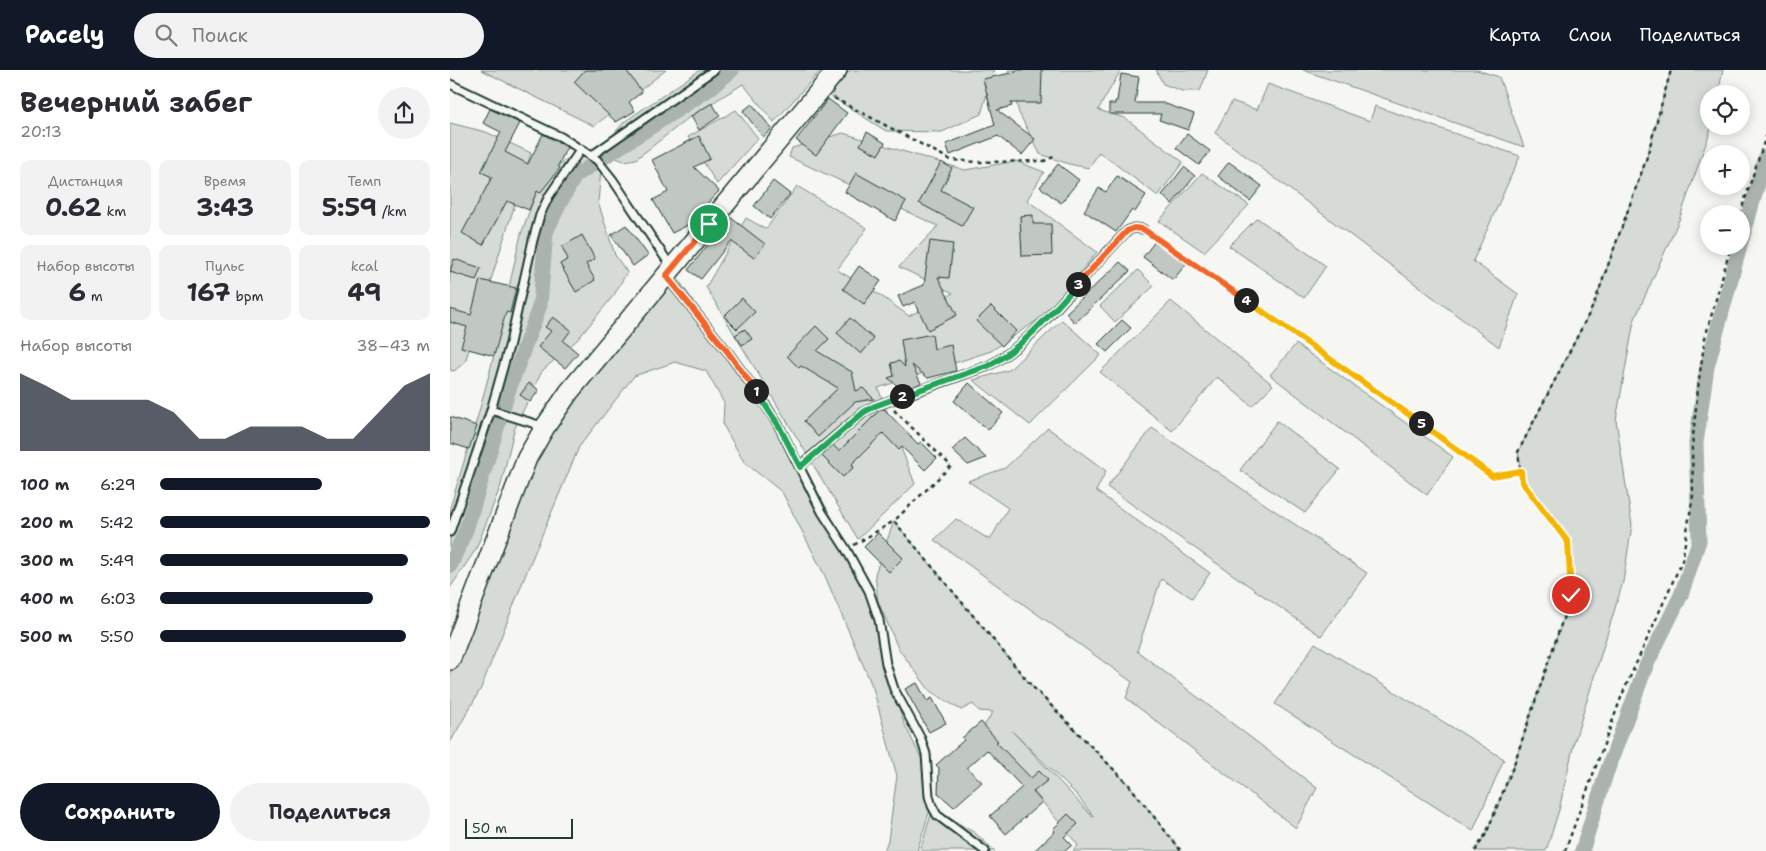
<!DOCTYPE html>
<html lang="ru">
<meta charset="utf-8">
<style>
:root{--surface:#fff;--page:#f2f2f3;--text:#2b2b33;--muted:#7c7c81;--accent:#111827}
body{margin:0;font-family:"Shantell Sans",sans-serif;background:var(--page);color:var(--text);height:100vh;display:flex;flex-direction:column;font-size:19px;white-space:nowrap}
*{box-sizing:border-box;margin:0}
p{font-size:16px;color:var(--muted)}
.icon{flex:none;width:28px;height:28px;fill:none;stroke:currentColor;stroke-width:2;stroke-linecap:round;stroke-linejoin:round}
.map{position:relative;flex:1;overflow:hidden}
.drawer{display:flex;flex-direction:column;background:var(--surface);width:450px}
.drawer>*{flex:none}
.buttons{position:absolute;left:1250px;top:15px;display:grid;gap:10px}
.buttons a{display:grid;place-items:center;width:50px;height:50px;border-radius:50%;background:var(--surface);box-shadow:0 2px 12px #0003;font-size:25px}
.scale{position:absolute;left:15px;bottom:12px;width:108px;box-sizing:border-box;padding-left:5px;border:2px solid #1f3d34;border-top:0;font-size:14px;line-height:18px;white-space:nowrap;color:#1f3d34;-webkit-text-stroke:4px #f6f6f2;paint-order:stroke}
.pin{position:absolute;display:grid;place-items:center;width:42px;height:42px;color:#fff;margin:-21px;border:2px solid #fff;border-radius:50%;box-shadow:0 1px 5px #0007}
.km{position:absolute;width:25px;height:25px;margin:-12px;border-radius:50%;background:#222;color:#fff;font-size:14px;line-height:25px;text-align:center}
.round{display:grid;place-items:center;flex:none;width:52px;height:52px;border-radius:26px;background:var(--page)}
.overview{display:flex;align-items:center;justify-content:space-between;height:85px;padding:0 20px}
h1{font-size:28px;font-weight:700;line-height:38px}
.figures{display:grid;grid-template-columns:repeat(3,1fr);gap:8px;height:85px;padding:5px 20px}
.figures div{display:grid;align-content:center;border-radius:10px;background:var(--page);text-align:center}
.figures b{font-size:25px;font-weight:700}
.figures small{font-size:14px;font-weight:400}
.figures p{font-size:14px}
.chart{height:140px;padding:10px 20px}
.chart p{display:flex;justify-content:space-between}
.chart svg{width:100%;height:90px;margin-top:5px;fill:var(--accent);opacity:.7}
.action{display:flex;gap:10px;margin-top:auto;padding:10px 20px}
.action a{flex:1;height:58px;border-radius:30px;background:var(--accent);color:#fff;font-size:20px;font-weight:700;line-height:58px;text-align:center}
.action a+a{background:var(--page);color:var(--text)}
ul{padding:0 20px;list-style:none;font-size:16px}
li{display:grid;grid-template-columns:80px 60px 1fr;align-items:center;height:38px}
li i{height:12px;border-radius:6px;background:var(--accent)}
header{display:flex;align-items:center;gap:30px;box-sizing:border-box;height:70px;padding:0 25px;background:var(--accent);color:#fff}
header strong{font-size:24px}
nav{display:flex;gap:28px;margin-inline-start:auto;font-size:18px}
.search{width:350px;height:45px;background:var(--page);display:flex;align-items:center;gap:12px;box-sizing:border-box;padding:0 18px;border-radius:28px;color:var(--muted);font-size:19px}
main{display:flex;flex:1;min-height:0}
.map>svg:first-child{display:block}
</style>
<header>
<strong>Pacely</strong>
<div class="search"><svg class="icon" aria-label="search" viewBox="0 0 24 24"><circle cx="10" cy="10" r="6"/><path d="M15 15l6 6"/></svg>Поиск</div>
<nav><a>Карта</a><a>Слои</a><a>Поделиться</a></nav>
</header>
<main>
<section class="drawer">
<div class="overview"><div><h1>Вечерний забег</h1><p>20:13</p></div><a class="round"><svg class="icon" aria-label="share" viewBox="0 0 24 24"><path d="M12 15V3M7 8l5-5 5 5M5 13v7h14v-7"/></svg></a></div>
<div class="figures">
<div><p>Дистанция</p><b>0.62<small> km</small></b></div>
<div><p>Время</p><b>3:43</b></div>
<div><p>Темп</p><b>5:59<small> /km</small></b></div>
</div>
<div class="figures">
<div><p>Набор высоты</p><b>6<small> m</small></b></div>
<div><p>Пульс</p><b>167<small> bpm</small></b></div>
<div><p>kcal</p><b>49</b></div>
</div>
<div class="chart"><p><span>Набор высоты</span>38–43 m</p>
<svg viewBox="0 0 160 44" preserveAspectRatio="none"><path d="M0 44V6L10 12L20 19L30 19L40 19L50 19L60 25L70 38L80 38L90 32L100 32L110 32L120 38L130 38L140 25L150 12L160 6V44z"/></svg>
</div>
<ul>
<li><b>100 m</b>6:29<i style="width:60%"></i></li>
<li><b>200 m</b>5:42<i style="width:100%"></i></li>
<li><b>300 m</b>5:49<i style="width:92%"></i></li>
<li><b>400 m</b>6:03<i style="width:79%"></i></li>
<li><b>500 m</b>5:50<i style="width:91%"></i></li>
</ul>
<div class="action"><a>Сохранить</a><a>Поделиться</a></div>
</section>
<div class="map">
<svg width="1316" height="781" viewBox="0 0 1316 781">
<rect width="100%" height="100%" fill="#f6f6f2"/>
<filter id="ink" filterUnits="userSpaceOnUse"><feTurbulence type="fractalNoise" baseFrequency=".02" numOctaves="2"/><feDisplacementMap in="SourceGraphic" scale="10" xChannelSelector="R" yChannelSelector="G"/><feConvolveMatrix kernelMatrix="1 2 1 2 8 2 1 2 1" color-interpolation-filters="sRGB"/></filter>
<g filter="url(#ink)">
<!-- green -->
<path fill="#d6dbd6" stroke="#7a8c85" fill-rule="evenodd" d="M31,0H216L144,56Z
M250,0H371L324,52L293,14L241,46L186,89L174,91L166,88L162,85L159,76L163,65L174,52Z
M400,0H544L531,44L492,62L436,61L382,27L384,16Z
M558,0H671L648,40L675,48L733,92L708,126L649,82L639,98L619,94L590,84L569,43Z
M706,0H758L750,21H732L713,14Z
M853,0H1027L1049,7L1074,77Z
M1221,0H1273L1268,24H1259V56H1261V59L1229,150L1184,251L1166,350L1182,455L1173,512L1124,673L1109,740L1096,781H1025L1036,764L1063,697L1121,525L1118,472L1072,412L1068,382L1144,234L1196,90Z
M818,14L920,51L925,36L1070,86L1023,191L1068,224L1049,277L765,63L782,31L807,40Z
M286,40L308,68L267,114L238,67Z
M0,53L36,62L81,83L15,292L4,301L0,300Z
M393,63L515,100L566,91L594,102L577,130L647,182L595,245L541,281L428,318L465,414L408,469L256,217L296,148L316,159L347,116L417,158L387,200L430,225L459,246L503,223L449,197L488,156L339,87L342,78Z
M136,83L145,85L151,100L148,132L165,185L177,202L164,225L128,269L92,301L64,360L51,415L26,479L0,518V438L29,342L41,297L71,164L86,123L106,96L122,86Z
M752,103L799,135L754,182L709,151Z
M807,148L876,196L854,228L779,176Z
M219,196L342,375L415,508L435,592L454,653L474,694L482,733L467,781H434L438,770L447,706L423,618L375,506L332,422L294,392L273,355L274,333L256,301L225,292L184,306L129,377L79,496L31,618L0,673V580L60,420Z
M688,200L704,216L665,252L650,236Z
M721,231L823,315L802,336L767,307L722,361L650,302Z
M612,250L651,285L580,355L523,310L559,300Z
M846,274L1003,387L977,425L820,305Z
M827,351L890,399L855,443L790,400Z
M598,358L656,401L646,421L760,503L742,528L711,509L687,581L867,718L846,758L676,628L682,612L484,470L506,449L540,470L558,438L518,411L555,398Z
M702,358L917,503L871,566L657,417Z
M444,451L581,615L679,715L731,781H623L628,775L532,659L543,642L529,641L523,634L511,640L480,621L448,578L428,531L425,504ZM562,661L627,725L644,747H643Z
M865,573L1054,689L1023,761L825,634Z
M483,738L525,763L545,781H470Z"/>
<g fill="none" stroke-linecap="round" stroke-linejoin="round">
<!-- canal -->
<path stroke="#aab3ae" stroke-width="15" d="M1291,173L1316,86
M0,496L16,460L58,322L90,235L96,162L111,131L125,106L258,20L282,0
M1132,781L1156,704L1196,596L1231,525L1249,471L1246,373L1257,297L1290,176"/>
</g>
<!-- building -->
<path fill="#c1c8c3" stroke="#1f3d34" d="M135,0H176L192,22L179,32L185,41L166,52L124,12Z
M566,0H592L591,33H561L562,36L547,40L585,69L572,85L548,66L500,85L496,74L545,55L533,9L566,2Z
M671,4L689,7L685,33H713L744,44L738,60L709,50L711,44H659V34H665V31H667Z
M378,29L397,43L366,85L346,70Z
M262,33L270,46L249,60L241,46Z
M302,34L322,59L313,67L293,41Z
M40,39L70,53L55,82L78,94L93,64L117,77L108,96L110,98L90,123L87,121L79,140L57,131L33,175L12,163L42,107L31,102L51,62L33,53Z
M417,62L435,73L428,85L410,75Z
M737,64L760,81L749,95L726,78Z
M249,66L260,89L244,97L269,121L236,156L222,163L203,130L218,122L202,90Z
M491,92L502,98L491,120L523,137L512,156L469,133Z
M779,92L812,116L800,131L768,106Z
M608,94L629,110L611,133L590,117Z
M734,97L745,106L722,134L712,125Z
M406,103L456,131L445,151L395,122Z
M667,106L696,125L685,142L682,140L666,162L634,141L649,118L656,122Z
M323,111L340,124L320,149L304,136Z
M583,145V154H601L602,185L572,186L570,146Z
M280,147L315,174L304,188L281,171L251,209L238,200Z
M176,155L198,185L183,196L161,165Z
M132,165L145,189L136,194L145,210L126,222L110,194L118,189L112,177Z
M706,170L736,194L723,210L693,187Z
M480,171L503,174L499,208L488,207L507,245L478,260L465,232L453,237L448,226L474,215Z
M4,189L31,198L26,210L0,202Z
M670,192L680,201L625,253L616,243Z
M409,196L431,211L414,234L393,219Z
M30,210L66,218L60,243L56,242L44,286L11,277L17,257L0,252V239L21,245Z
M292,228L305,242L287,259L274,246Z
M541,236L566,261L552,276L526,251Z
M103,247L121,260L113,271L128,283L115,298L88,277L101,261L95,257Z
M400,248L424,269L411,284L387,263Z
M672,250L681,258L657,282L648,274Z
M366,256L379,269L367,281L402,302L406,321L413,318L424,329L405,332L368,367L354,351L388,318L351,296L349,298L337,286Z
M295,259L302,269L292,275L285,265Z
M482,264L484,279L501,275L506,301L478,308L462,295L471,313L460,318L459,315L449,317L438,308L444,306L441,293L449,291L455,297L451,270Z
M79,313L89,320L80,332L70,325Z
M519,313L553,343L538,360L504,331Z
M431,339H434L468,374L471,372L487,388L475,400L452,377L449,380L433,363L402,394L404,397L393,407L372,386L383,375L389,381Z
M0,347L27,356L19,379L0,373Z
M515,368L536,388L518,395L502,380Z
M428,463L453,488L439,502L414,477Z
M467,613L477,631L482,628L496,653L479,662L455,619Z
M531,652L548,671L546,672L581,708L589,701L598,710L583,722L592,732L556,764L540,746L572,717L537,680L517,698L532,712L504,737L488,723L489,698L486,695L514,670L512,668Z
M618,744L628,754L614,767L622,775L615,781H584L605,761L603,759Z"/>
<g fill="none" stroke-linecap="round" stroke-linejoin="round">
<!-- lane casing -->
<g stroke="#1f3d34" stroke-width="11">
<path id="lane" d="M0,14L111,67L147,90L163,110L222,198
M141,86L264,0
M216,206L277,281L313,331L329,356L372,442L396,479L419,521L429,550L436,594L444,619L471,669L476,684L479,726L482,736L487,745L535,781
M41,340L95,357
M349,397L414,342L425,336L538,296C570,279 595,251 619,224C638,203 657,182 677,161L684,158L693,159
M0,462L41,340L60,273L83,170L90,145L99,126L131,79"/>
</g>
<!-- secondary casing -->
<g stroke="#1f3d34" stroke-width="22">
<path id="secondary" d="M0,590L77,388L95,357L119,322L387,0"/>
</g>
<!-- path -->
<path stroke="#1f3d34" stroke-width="2.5" stroke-dasharray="4 4" stroke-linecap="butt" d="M384,28L501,90L528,92L594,91L606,86
M1290,144L1316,66
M700,164L991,367L1042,406L1071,401
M444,340L501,396L444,451L581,615L679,715L731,781
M404,475L444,451
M1025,781L1036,764L1063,697L1121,525L1118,472L1072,412L1068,382L1144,234L1196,90L1221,0
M1115,781L1172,625L1232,491L1243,425L1242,376L1249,309L1255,268L1281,176"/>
<!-- lane -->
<use href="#lane" stroke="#f6f6f2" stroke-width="7"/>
<!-- secondary -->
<use href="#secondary" stroke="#f6f6f2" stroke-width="19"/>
</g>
</g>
<g fill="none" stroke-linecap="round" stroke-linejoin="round" filter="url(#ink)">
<!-- split-1 casing -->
<g stroke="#fff" stroke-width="10">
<path id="split-1" d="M259,154L216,206L277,281L306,321"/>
</g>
<!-- split-2 casing -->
<g stroke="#fff" stroke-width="10">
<path id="split-2" d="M306,321L329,356L350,397L414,342L425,336L452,326"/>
</g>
<!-- split-3 casing -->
<g stroke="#fff" stroke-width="10">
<path id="split-3" d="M452,326L538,296C574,277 601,243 628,214"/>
</g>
<!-- split-4 casing -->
<g stroke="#fff" stroke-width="10">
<path id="split-4" d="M628,214L677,161L684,158L693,159L796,230"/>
</g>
<!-- split-5 casing -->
<g stroke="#fff" stroke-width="10">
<path id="split-5" d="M796,230L971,353"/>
</g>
<!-- split-6 casing -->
<g stroke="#fff" stroke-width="10">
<path id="split-6" d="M971,353L1042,406L1071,401L1072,412L1118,472L1121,525"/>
</g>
<!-- split-1 -->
<use href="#split-1" stroke="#f0652b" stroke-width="6"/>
<!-- split-2 -->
<use href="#split-2" stroke="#22a559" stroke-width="6"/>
<!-- split-3 -->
<use href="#split-3" stroke="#22a559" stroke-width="6"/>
<!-- split-4 -->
<use href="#split-4" stroke="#f0652b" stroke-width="6"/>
<!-- split-5 -->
<use href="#split-5" stroke="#f5b400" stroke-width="6"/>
<!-- split-6 -->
<use href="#split-6" stroke="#f5b400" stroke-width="6"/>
</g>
</svg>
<div class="buttons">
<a><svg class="icon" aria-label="locate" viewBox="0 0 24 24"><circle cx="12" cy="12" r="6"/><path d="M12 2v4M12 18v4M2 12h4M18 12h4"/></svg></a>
<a>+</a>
<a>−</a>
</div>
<div class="scale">50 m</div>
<div class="pin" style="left:259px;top:154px;background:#1e9e55"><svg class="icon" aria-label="arrive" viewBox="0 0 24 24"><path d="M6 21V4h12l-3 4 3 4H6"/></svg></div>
<div class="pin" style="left:1121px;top:525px;background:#d93025"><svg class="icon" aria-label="check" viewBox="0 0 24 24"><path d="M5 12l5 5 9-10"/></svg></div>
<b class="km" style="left:306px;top:321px">1</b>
<b class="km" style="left:452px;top:326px">2</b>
<b class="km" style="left:628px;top:214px">3</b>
<b class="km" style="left:796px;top:230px">4</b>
<b class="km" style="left:971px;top:353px">5</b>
</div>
</main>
